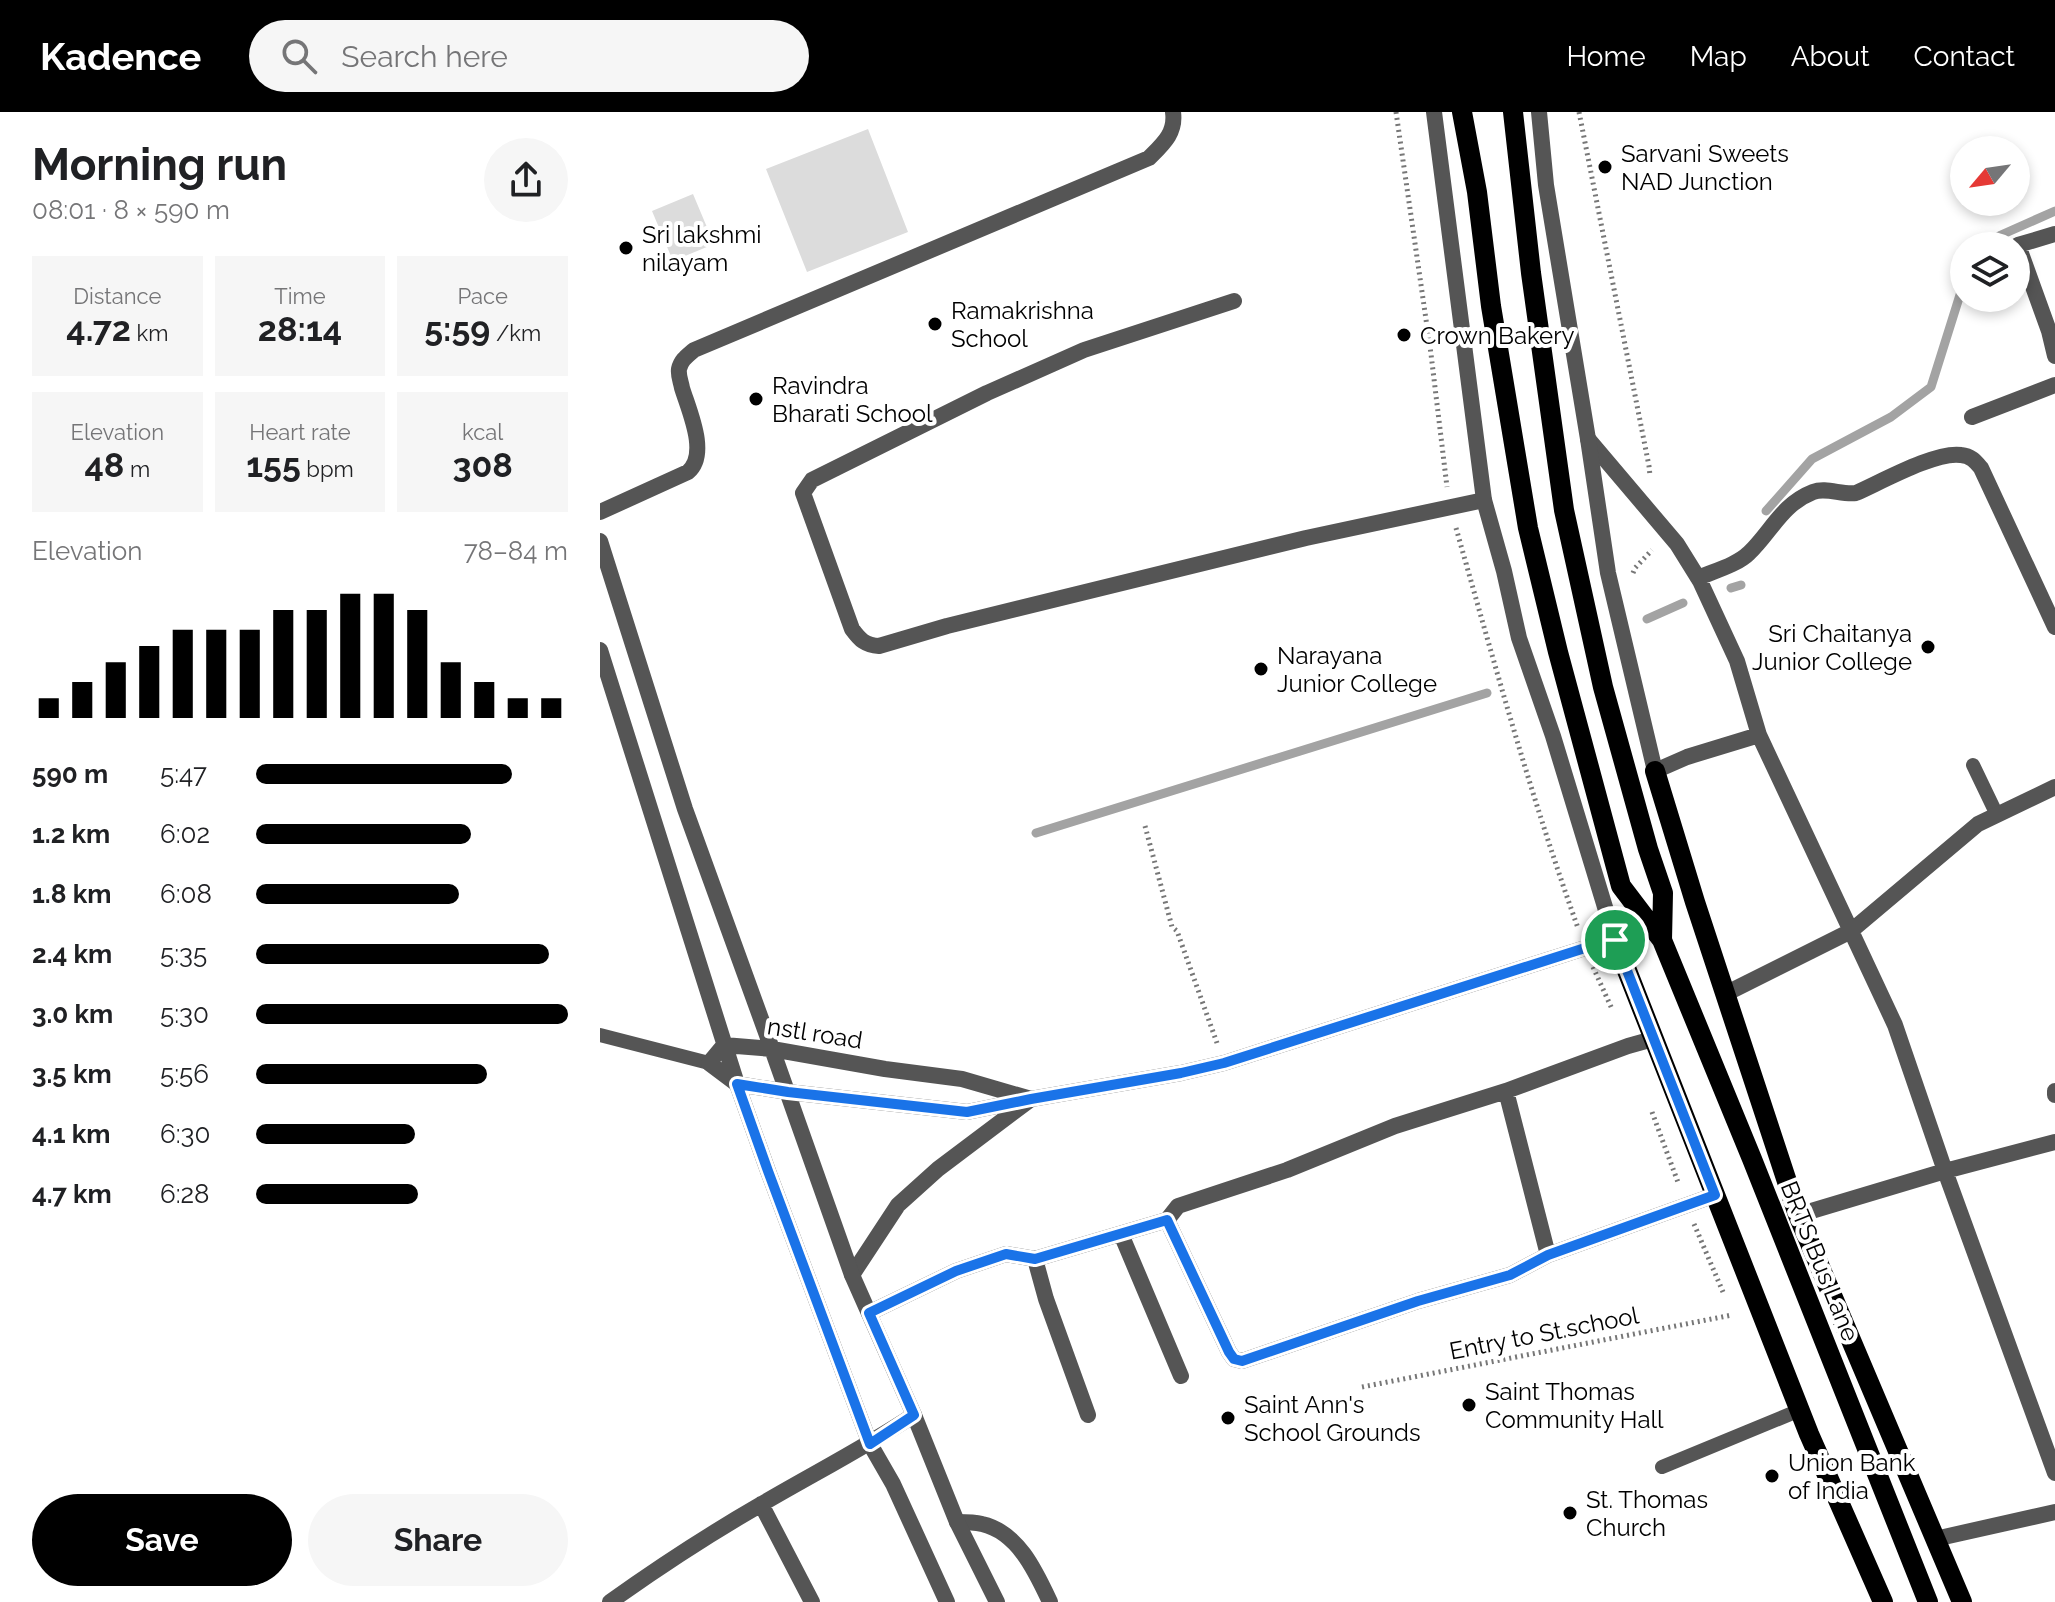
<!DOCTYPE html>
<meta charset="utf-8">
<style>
:root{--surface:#fff;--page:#f6f6f6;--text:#202124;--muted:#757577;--accent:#000}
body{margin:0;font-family:Raleway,sans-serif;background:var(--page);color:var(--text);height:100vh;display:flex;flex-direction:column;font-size:30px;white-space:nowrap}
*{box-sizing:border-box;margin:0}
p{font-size:26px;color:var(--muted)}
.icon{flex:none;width:44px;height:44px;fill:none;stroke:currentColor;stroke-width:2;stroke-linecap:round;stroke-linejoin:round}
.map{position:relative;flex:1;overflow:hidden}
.sheet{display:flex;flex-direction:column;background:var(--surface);width:600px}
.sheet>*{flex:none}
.needle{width:52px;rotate:241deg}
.controls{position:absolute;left:1350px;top:24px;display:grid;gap:16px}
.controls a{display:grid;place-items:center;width:80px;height:80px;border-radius:50%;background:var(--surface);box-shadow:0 4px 12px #0003;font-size:40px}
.pin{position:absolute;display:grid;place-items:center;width:68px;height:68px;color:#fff;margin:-34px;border:4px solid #fff;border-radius:50%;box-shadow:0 2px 8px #0007}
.round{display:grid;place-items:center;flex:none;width:84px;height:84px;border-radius:42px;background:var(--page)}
.overview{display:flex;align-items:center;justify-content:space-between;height:136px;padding:0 32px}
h1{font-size:44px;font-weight:700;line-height:60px}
.figures{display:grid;grid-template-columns:repeat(3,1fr);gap:12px;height:136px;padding:8px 32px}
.figures div{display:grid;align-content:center;border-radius:0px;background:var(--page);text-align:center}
.figures b{font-size:34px;font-weight:700}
.figures small{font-size:22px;font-weight:400}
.figures p{font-size:22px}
.chart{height:224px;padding:16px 32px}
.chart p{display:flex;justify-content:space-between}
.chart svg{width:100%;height:144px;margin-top:8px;stroke:var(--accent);stroke-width:6}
.primary-button{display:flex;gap:16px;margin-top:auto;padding:16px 32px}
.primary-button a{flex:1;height:92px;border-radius:48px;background:var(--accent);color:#fff;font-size:32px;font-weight:700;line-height:92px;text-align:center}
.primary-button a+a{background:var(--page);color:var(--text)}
ul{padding:0 32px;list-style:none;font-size:26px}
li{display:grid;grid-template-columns:128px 96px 1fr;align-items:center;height:60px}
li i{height:20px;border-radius:10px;background:var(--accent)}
header{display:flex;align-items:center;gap:48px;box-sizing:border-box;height:112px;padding:0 40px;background:var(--accent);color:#fff}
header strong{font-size:38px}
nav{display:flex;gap:44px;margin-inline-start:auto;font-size:28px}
.search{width:560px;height:72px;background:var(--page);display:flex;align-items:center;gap:20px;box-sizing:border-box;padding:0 28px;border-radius:44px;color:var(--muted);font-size:30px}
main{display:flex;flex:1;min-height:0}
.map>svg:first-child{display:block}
</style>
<header>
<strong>Kadence</strong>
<div class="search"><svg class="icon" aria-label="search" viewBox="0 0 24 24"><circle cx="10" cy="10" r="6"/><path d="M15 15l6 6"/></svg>Search here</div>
<nav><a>Home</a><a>Map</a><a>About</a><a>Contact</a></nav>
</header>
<main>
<section class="sheet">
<div class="overview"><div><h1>Morning run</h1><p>08:01 · 8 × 590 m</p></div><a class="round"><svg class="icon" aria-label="share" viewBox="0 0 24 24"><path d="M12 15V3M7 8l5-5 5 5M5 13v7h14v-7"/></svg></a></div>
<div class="figures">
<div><p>Distance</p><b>4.72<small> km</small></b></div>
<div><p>Time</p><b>28:14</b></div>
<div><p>Pace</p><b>5:59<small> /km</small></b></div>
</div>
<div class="figures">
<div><p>Elevation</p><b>48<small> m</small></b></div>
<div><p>Heart rate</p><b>155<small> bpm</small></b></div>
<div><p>kcal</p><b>308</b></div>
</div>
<div class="chart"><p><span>Elevation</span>78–84 m</p>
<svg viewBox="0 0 160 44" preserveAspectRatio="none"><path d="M5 44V38M15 44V33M25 44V27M35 44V22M45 44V17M55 44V17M65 44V17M75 44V11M85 44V11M95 44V6M105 44V6M115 44V11M125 44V27M135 44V33M145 44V38M155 44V38"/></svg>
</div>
<ul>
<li><b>590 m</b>5:47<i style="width:82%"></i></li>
<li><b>1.2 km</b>6:02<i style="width:69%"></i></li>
<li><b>1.8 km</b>6:08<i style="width:65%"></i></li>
<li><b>2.4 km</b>5:35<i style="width:94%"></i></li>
<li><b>3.0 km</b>5:30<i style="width:100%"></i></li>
<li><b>3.5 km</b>5:56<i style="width:74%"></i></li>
<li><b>4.1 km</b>6:30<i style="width:51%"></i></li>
<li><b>4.7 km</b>6:28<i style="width:52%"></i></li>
</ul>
<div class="primary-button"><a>Save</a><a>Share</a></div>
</section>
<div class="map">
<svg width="1455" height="1490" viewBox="0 0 1455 1490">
<rect width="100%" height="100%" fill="#fff"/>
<!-- green -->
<path fill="#dcdcdc" d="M268,17L308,120L207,160L166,57Z
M93,82L114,132L73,149L52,99Z"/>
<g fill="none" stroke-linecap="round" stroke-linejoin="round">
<!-- stream -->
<path stroke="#a3a3a3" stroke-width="9" d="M1386,134L1401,123L1455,99
M1166,399L1212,347L1291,305L1331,275L1364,170
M1131,476L1141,473
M1047,507L1083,491
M436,721L887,581"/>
<!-- path -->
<path stroke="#777" stroke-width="5" stroke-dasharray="2 4" stroke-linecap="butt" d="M796,0L831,242L847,375
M979,0L1049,354L1050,364
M856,416C894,550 931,685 978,816
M1033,461L1035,456L1052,438
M545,714L572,815L577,819L617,931
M993,855L1012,897
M1052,1000L1079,1073
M1094,1112L1123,1180
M762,1275L1132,1203"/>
<!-- service -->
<path stroke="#555" stroke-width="14" d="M1373,653L1397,703
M0,923L109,951
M1062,1355L1200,1298"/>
<!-- pedestrian -->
<path stroke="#555" stroke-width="16" d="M1372,305L1455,273"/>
<!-- minor -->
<path stroke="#555" stroke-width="16" d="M1455,122L1418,133L1449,219L1455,244
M634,189L484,238L387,281L212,368L203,381L252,517C260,528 265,533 279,534L347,514L706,426L884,388
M988,327L1077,432L1100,469L1137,549L1159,623
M0,400L88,360C109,342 89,299 82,276C81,270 78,264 79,257C81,248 87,244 94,238L549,46C563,32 576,21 573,0
M1098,466C1114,459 1137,453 1149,441C1171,420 1182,392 1213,380C1226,375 1242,383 1256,381C1281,370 1336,339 1361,343C1371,344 1375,349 1381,356L1455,515
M1055,659L1087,645L1159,623L1251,819L1125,882
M1455,675L1378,712L1251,819L1295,913L1345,1059L1455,1030
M906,979L948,1143
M1455,979V983
M1198,1103L1345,1059L1455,1361
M567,1108L629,1240L634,1247L642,1249L818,1189L910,1163L948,1143L1115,1083
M521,1122L581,1264
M435,1147L446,1187L488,1303
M252,1163L298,1093L338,1057L431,987L581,961L624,951L985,836L1015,828
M269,1201L356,1159L406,1142L435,1147L567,1108L578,1094L687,1058L795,1014L906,979L1028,934L1053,927
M161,1392L212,1490
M357,1410C365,1410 374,1410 382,1412C418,1420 436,1460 450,1490
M1335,1427L1455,1400
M10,1490C59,1455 108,1423 160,1393C211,1363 264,1336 314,1303"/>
<!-- tertiary -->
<path stroke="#555" stroke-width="16" d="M834,0L884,388L904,459L919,526L953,624L1015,828
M939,0L946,73L988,327L1008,461L1055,659
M0,429L85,697L172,937L252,1163L314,1303L357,1410L397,1490
M0,538L137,972L168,1059L270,1332L293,1372L347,1490
M124,933L172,937L285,957L362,967L431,987L367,1000L188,980L137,972L109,951Z"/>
<!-- primary -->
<path stroke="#000" stroke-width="20" d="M862,0L877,80L891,194L928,416L958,540L1021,774L1062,828L1152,1047L1328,1490
M913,0L931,161L964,398L1003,575L1048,737L1063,781L1062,828
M1055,659L1095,790L1198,1103L1362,1490
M1015,828L1209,1322L1283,1490"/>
</g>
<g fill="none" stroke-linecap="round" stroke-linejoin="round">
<!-- route casing -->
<g stroke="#fff" stroke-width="16">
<path id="route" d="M1015,828L1115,1083L948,1143L910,1163L818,1189L642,1249L634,1247L629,1240L567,1108L435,1147L406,1142L356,1159L269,1201L314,1303L270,1332L168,1059L137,972L188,980L367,1000L431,987L581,961L624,951L985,836Z"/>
</g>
<!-- route -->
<use href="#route" stroke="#1a73e8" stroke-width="10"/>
</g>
<!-- markers -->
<g fill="#000" stroke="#fff" stroke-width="3">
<circle cx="1005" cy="55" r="8"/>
<circle cx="26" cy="136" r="8"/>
<circle cx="335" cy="212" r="8"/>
<circle cx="804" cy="223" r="8"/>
<circle cx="156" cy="287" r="8"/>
<circle cx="1328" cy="535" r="8"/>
<circle cx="661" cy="557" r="8"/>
<circle cx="869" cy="1293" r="8"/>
<circle cx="628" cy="1306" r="8"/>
<circle cx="1172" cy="1364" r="8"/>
<circle cx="970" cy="1401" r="8"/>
</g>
<g text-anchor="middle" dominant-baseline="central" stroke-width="8" stroke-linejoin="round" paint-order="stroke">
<!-- poi labels -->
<g font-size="24" fill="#000" stroke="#fff" text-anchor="start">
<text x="1021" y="41">Sarvani Sweets<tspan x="1021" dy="28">NAD Junction</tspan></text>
<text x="42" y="122">Sri lakshmi<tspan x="42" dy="28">nilayam</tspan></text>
<text x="351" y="198">Ramakrishna<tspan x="351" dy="28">School</tspan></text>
<text x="820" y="223">Crown Bakery</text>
<text x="172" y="273">Ravindra<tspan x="172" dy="28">Bharati School</tspan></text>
<text x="1312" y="521" text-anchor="end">Sri Chaitanya<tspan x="1312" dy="28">Junior College</tspan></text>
<text x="677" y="543">Narayana<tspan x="677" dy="28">Junior College</tspan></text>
<text x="885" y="1279">Saint Thomas<tspan x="885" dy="28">Community Hall</tspan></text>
<text x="644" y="1292">Saint Ann's<tspan x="644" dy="28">School Grounds</tspan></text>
<text x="1188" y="1350">Union Bank<tspan x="1188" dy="28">of India</tspan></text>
<text x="986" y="1387">St. Thomas<tspan x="986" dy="28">Church</tspan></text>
</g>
<!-- street labels -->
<g font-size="24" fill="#000" stroke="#fff">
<text transform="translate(215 921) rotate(9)">nstl road</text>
<text transform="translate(1220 1149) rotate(68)">BRTS Bus Lane</text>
<text transform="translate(944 1221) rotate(-11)">Entry to St.school</text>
</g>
</g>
</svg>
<div class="controls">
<a><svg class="needle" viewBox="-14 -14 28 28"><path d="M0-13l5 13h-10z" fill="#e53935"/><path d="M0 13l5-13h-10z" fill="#757577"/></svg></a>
<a><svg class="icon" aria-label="layers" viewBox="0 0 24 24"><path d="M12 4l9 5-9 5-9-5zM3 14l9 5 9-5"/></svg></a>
</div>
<div class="pin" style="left:1015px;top:828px;background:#1e9e55"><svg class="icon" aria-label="arrive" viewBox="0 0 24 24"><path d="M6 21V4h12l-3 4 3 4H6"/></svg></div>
</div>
</main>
